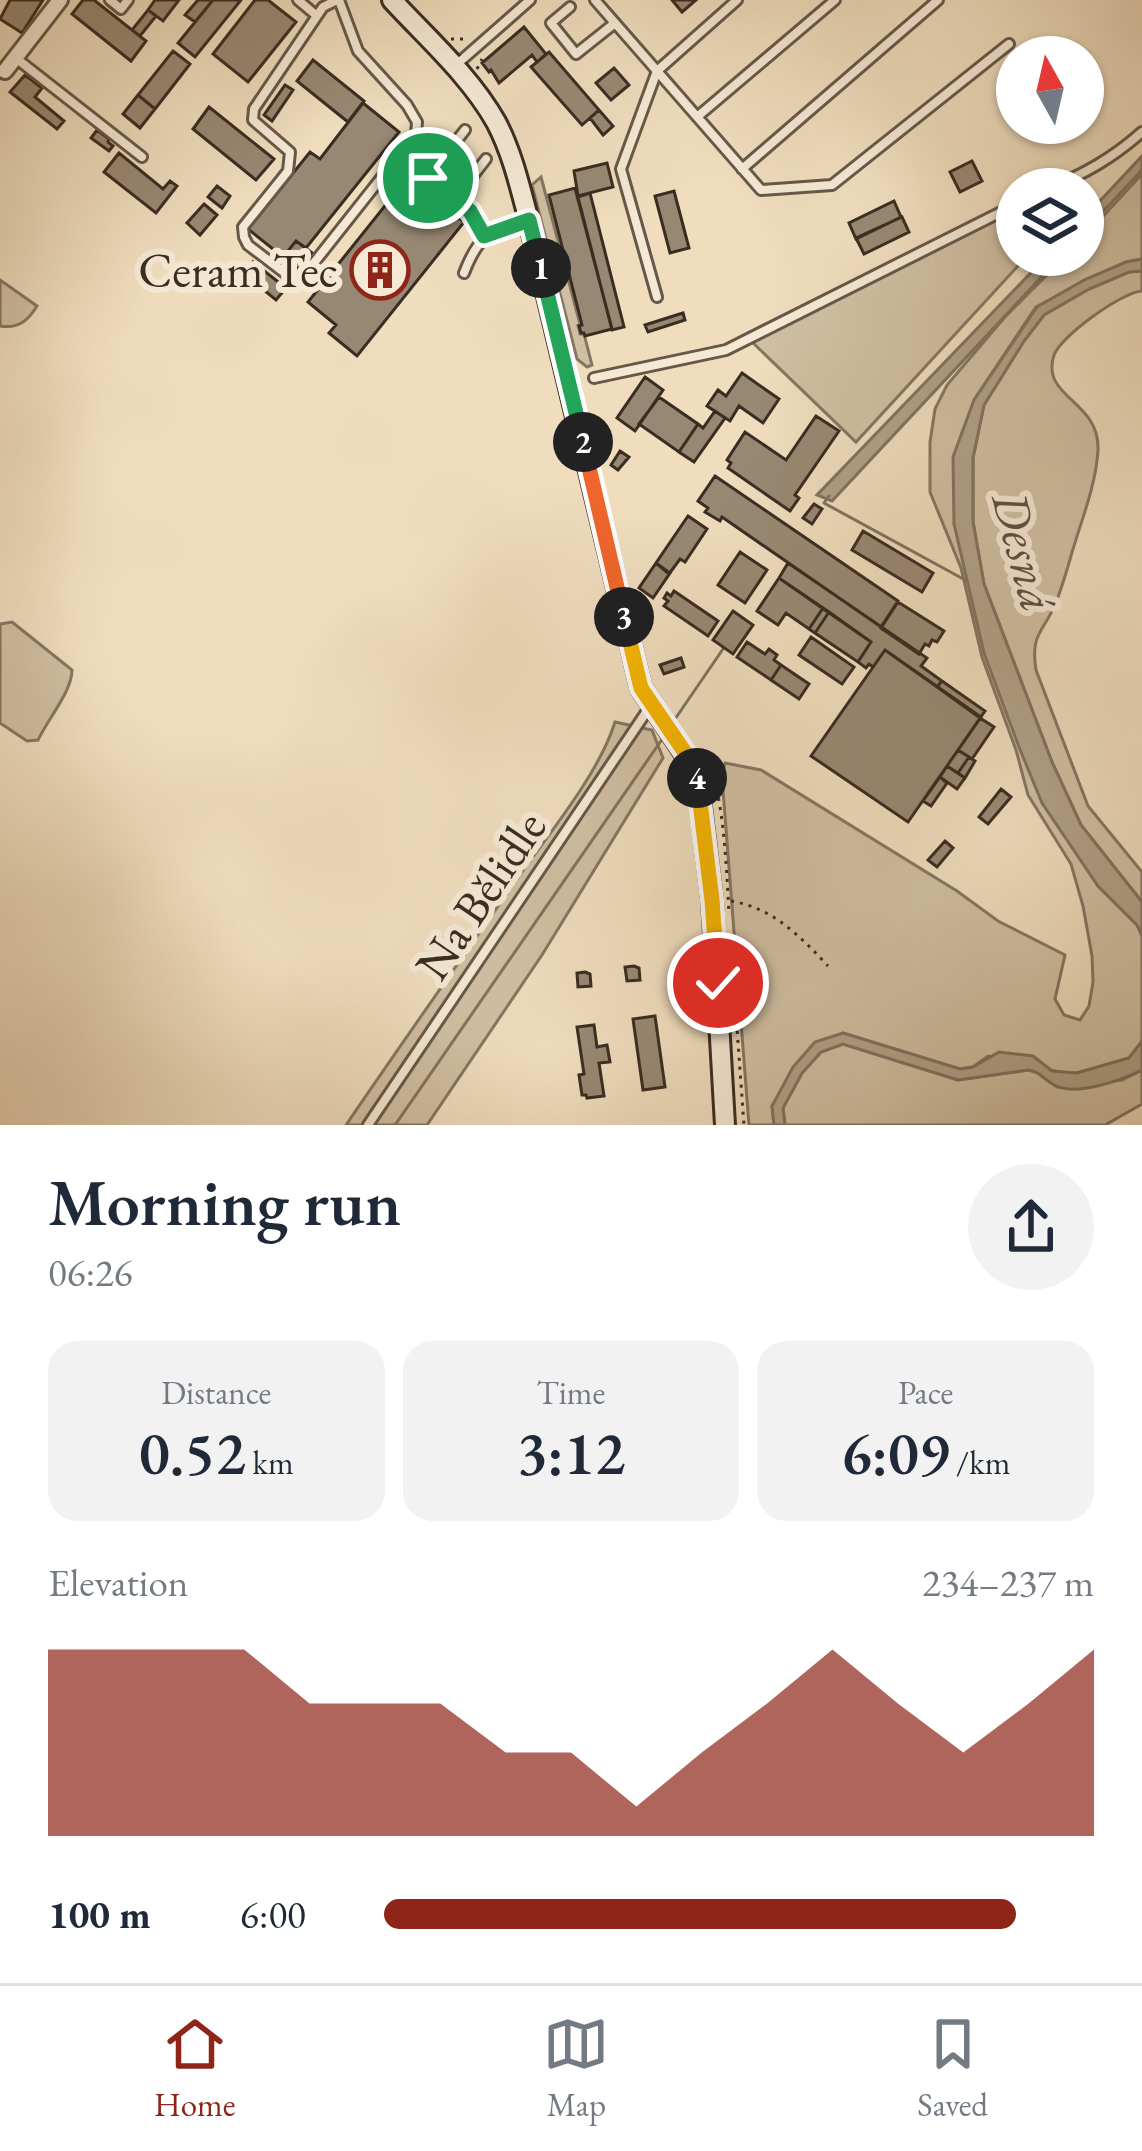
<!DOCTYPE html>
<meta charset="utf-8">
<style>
:root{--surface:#fff;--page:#f2f2f3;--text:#1f2937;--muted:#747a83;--line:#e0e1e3;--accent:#8f2418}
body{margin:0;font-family:"EB Garamond",serif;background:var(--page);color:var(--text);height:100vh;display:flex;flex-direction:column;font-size:45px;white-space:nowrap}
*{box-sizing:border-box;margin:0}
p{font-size:39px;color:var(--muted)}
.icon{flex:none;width:66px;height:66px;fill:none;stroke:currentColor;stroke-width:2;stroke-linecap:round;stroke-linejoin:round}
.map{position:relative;height:1125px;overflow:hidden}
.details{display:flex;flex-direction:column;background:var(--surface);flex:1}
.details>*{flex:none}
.needle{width:78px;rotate:352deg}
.controls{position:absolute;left:996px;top:36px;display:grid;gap:24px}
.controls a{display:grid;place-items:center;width:108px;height:108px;border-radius:50%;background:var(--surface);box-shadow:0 3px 9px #0004;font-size:60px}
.pin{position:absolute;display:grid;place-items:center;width:102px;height:102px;color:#fff;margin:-51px;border:6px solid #fff;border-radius:50%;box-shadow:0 3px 12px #0007}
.km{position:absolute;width:60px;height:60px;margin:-30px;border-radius:50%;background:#222;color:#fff;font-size:33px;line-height:60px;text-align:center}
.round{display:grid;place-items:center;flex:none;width:126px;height:126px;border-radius:63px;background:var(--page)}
.summary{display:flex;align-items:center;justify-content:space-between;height:204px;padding:0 48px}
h1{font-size:66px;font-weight:600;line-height:90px}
.figures{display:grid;grid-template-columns:repeat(3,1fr);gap:18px;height:204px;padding:12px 48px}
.figures div{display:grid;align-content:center;border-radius:30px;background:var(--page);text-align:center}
.figures b{font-size:60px;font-weight:600}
.figures small{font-size:33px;font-weight:400}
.figures p{font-size:33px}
.chart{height:336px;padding:24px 48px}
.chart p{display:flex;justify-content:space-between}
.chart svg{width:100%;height:216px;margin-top:12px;fill:var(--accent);opacity:.7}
ul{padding:0 48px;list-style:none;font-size:39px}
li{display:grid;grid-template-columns:192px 144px 1fr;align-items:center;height:90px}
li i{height:30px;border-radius:15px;background:var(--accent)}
.tab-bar{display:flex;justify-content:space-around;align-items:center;height:168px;border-top:3px solid var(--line);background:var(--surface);font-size:33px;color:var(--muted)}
.tab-bar a{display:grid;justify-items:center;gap:6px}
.tab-bar .current{color:var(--accent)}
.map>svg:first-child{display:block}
</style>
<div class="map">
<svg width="1142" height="1125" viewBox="0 0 1142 1125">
<rect width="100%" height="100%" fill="#efddbe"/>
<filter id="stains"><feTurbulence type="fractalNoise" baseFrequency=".00167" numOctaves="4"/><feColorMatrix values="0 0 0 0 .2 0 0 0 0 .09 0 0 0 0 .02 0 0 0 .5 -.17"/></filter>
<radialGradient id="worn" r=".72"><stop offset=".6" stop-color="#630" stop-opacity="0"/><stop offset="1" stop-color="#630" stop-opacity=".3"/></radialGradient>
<!-- green -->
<path fill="#d0bfa3" stroke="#847662" stroke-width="3" d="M1142,174V259L1126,262L1036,307L974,400L954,524L1098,886L1137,925L1142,936V1043L1129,1058L1077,1073H1063L988,1056L973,1067L960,1069L843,1033L815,1043L772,1106L774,1125H749L722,777L725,763L761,770L957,891L998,921L1065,955L1055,999L1064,1015L1080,1020L1089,1006L1093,982L1092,956L1083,906L1071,864L1028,795L1016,750L982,657L961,568L930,492V442L935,409L947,385L1005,317L1067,255H1083V238Z
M541,177L580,324L578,325L580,334H584L592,365L587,367L577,359L532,185Z
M1017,209V255H1028L856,442L751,341Z
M1142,271V291C1122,292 1061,336 1054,355C1040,398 1100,400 1098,450C1096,484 1083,516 1073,549C1068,566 1063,585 1056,602C1044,633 1030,632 1036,670L1088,806L1142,872V902L1081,825L1052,762L984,584L973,522V458L984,405L1024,341L1044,315L1089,289L1129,272Z
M0,280L37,306C28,321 18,329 0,326Z
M12,622L72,670C72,691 48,719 38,740L27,741L0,723V624Z
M615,722L652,730L663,758L542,955L427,1125H346C404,1040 463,956 522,872C552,830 600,771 615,722Z
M843,1044L958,1080L1028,1070L1038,1072L1057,1087L1122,1080L1142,1070V1104L1105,1125H785L783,1108L802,1073L821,1052Z"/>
<!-- water -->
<path fill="#b1a189" stroke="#81725f" stroke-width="3" d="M1142,156V170L1083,233V219Z
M1048,255H1062L832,501L817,495Z
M1142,259V271L1129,272L1089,289L1044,315L1024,341L984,405L973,458V522L984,584L1052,762L1081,825L1142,902V936L1137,925L1098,886L1042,803L1019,747L984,653L954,524L953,457L974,400L1037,307L1084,280L1126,262Z
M843,1033L960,1069L973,1067L999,1052L1033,1056L1052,1071L1077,1073L1129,1058L1142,1041V1070C1121,1080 1076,1097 1054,1085C1043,1079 1041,1072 1028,1070L958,1080L843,1044L821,1052L802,1073L783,1108L785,1125H774L772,1106L793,1067L815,1042Z"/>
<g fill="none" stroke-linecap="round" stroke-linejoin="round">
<!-- stream -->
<path stroke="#81725f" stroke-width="3" d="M829,496L824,503L967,581
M673,722L723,649
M395,1125L665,735"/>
</g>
<!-- building -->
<path fill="#988873" stroke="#392c21" stroke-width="3" d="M10,0H43L22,33L0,19Z
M83,0H94L146,41L131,61L72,14Z
M155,0H179L163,21L148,10Z
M198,0H213L195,22L185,15Z
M213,0H241L195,57L178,43Z
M255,0H268L296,22L248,82L213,54Z
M672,0H696L682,12Z
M148,10L156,16L140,36L132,30Z
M524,27L546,54L537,62L532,55L499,83L491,70L489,72L482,63Z
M173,51L190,64L155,109L138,95Z
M549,52L599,110L582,125L531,67Z
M313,60L364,101L348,122L297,81Z
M614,68L629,85L611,100L596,83Z
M25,75L42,88L35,97L64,121L57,129L10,92Z
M285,85L293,90L272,121L264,115Z
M138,95L155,109L140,128L123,114Z
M363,103L399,132L306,248L296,241L283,257L248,229L310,152L320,159Z
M209,107L274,159L256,180L193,129Z
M599,110L613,126L603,135L590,118Z
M97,130L109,139L108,142L113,146L109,151L91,138Z
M440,137L448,144L416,184L409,177Z
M119,153L163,189L170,181L177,186L156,213L104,172Z
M972,161L982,181L960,192L950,172Z
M607,163L613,187L578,196L574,171Z
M408,177L430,195L432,193L438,197L436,200L464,222L357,356L329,333L336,325L308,302Z
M217,186L230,196L222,208L208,197Z
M575,188L612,329L585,336L584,333H581L579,326L582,325L549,195Z
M674,191L689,248L670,253L655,196Z
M590,193L624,327L612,330L578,197Z
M894,201L901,217L856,239L849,223Z
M204,204L217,215L200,235L187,223Z
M902,217L909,232L864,254L856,238Z
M296,241L312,253L301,271L283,257Z
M253,262L286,288L276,300L244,274Z
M683,313L685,320L648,332L645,325Z
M742,373L779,399L763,423L739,406L730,421L707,406L718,390L726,396Z
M645,377L663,390L635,431L617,418Z
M659,397L698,424L679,452L639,424Z
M715,411L725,418L694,462L679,452L698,424L703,428Z
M816,416L839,431L795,495L799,498L790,511L728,468L731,463L727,460L745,432L786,460Z
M620,451L629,457L618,470L611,465Z
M715,476L898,601L881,627L722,517L720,521L705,512L708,508L698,501Z
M814,504L822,509L812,524L803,518Z
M688,516L707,529L685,562L680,559L669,574L656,563Z
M863,531L933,573L922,592L852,550Z
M740,552L767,570L745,603L718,585Z
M656,563L670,573L653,598L639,588Z
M788,563L927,658L921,666L942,681L937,687L885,650L873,667L869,664L866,668L858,662L871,642L779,578Z
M779,578L823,608L809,629L786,613L778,625L757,611Z
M674,591L718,621L708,636L664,606L668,601L664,598L667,593L671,596Z
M898,602L944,631L937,642L932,640L929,646L925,644L919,654L881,628Z
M823,608L829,612L815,633L809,629Z
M733,611L753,625L733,654L713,640Z
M829,612L871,642L858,662L815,633Z
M811,637L854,667L842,684L799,655Z
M747,642L765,654L769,649L777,655L774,660L781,665L771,680L737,657Z
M885,650L981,717L908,822L811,756Z
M681,658L684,667L664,674L660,665Z
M781,665L809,684L799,699L771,680Z
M942,681L985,711L980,718L937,687Z
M980,718L994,727L972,759L958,750Z
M958,750L969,757L958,773L947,766Z
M969,757L975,761L965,778L958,773Z
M947,766L965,778L957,789L940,777Z
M940,777L947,783L931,806L923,801Z
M1001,789L1011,797L988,824L979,817Z
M945,841L953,848L937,867L928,860Z
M634,966L639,968L640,980L627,981L625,967Z
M585,972L590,974L591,986L578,987L577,973Z
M655,1016L665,1087L643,1090L633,1019Z
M594,1025L597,1047L607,1045L610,1062L599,1063L604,1096L587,1098L586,1095H582L579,1075L584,1074L577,1027Z"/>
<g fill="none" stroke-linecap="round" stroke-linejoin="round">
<!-- lane casing -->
<g stroke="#665848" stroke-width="14">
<path id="lane" d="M110,0L121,9L128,0
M298,0L317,16
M337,0L323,7L254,109L253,120L290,152L288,171L243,227L244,237L248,245L298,283L416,134L417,122L407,105L358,51L339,0
M595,0L761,190L832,185L1009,44
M570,7L551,23L576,54L615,23
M17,59L142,157
M456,65L530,0
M697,117L835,0
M465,130L428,177L470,211L484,236
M742,169L938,0
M1048,189C1084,174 1113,158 1142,132
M455,199L486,159
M464,273C479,234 489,232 527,221
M657,297L621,169L657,71L737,0
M594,378L726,350L1017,204
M368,1125L649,708"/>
</g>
<!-- street casing -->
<g stroke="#665848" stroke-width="20">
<path id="street" d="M5,71L60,0"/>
</g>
<!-- secondary casing -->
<g stroke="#392c21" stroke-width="24">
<path id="secondary" d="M392,0C428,39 470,76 496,122C512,152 520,187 529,221L641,688L687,757L698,781L712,900L725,1125"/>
</g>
<!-- path -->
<path stroke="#392c21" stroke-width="3" stroke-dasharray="3 6" stroke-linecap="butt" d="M451,39H467
M477,69L482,59
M708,764C724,792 727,879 729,914
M731,901C773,908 800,936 828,966
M732,959L744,1125"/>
<!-- lane -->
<use href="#lane" stroke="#f5e9d5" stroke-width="8"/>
<!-- street -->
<use href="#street" stroke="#f5e9d5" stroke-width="14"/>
<!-- secondary -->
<use href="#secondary" stroke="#f5e9d5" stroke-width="18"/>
</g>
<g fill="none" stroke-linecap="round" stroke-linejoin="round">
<!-- split-1 casing -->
<g stroke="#fff" stroke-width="24">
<path id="split-1" d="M428,178L470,211L484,236L529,220L541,268"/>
</g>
<!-- split-2 casing -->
<g stroke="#fff" stroke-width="24">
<path id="split-2" d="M541,268L583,442"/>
</g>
<!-- split-3 casing -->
<g stroke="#fff" stroke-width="24">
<path id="split-3" d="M583,442L624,617"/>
</g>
<!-- split-4 casing -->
<g stroke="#fff" stroke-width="24">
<path id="split-4" d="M624,617L641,688L688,757L697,778"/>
</g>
<!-- split-5 casing -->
<g stroke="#fff" stroke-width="24">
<path id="split-5" d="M697,778L712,900L718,983"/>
</g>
<!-- split-1 -->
<use href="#split-1" stroke="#22a559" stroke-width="15"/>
<!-- split-2 -->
<use href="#split-2" stroke="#22a559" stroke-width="15"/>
<!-- split-3 -->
<use href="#split-3" stroke="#f0652b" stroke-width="15"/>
<!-- split-4 -->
<use href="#split-4" stroke="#f5b400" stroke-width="15"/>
<!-- split-5 -->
<use href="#split-5" stroke="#f5b400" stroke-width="15"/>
</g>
<!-- icons -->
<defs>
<g id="building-ring" transform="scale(3)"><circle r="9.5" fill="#f5e9d5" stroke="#8f2418" stroke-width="1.5"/><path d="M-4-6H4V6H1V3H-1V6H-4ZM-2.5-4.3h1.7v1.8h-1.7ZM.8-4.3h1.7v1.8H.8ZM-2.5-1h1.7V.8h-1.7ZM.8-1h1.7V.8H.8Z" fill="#8f2418"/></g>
</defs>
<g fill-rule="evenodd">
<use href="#building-ring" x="380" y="270"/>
</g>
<g text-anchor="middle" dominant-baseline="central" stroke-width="12" stroke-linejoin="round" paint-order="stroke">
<!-- poi labels -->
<g font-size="48" fill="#392c21" stroke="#f5e9d5" text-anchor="end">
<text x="338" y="270">Ceram Tec</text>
</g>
<!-- street labels -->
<g font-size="48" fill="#392c21" stroke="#f5e9d5">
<text transform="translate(480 895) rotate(-56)">Na Bělidle</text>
</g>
<!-- water labels -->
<g font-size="51" font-style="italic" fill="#5d4f40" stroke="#f5e9d5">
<text transform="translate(1025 551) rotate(75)">Desná</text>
</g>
</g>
<rect width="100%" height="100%" filter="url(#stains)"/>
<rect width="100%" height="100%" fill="url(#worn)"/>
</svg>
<div class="controls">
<a><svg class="needle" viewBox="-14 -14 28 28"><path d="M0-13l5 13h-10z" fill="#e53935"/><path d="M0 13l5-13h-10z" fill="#747a83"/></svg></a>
<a><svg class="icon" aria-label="layers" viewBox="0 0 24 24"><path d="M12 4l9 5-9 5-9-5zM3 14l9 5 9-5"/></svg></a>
</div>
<div class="pin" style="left:428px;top:178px;background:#1e9e55"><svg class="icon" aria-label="arrive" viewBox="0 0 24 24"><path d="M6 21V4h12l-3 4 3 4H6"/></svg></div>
<div class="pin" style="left:718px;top:983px;background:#d93025"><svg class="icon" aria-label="check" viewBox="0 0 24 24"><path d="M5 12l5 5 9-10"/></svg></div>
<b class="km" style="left:541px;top:268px">1</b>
<b class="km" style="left:583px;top:442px">2</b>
<b class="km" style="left:624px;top:617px">3</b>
<b class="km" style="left:697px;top:778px">4</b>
</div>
<section class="details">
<div class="summary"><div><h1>Morning run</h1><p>06:26</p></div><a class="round"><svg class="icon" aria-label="share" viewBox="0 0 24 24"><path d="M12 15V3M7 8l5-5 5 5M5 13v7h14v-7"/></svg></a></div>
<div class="figures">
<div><p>Distance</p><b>0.52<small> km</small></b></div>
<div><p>Time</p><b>3:12</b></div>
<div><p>Pace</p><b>6:09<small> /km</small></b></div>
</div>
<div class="chart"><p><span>Elevation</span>234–237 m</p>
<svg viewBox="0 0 160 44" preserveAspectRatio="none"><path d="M0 44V6L10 6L20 6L30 6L40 17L50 17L60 17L70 27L80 27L90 38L100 27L110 17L120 6L130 17L140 27L150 17L160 6V44z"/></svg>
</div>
<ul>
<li><b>100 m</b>6:00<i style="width:89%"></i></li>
</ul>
</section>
<nav class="tab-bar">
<a class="current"><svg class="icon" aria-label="home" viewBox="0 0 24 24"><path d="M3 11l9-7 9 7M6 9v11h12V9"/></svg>Home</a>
<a><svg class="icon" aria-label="map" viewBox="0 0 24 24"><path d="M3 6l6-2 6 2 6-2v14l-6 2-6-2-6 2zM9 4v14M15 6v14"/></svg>Map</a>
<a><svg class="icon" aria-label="saved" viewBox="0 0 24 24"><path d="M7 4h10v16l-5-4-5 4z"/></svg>Saved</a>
</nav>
